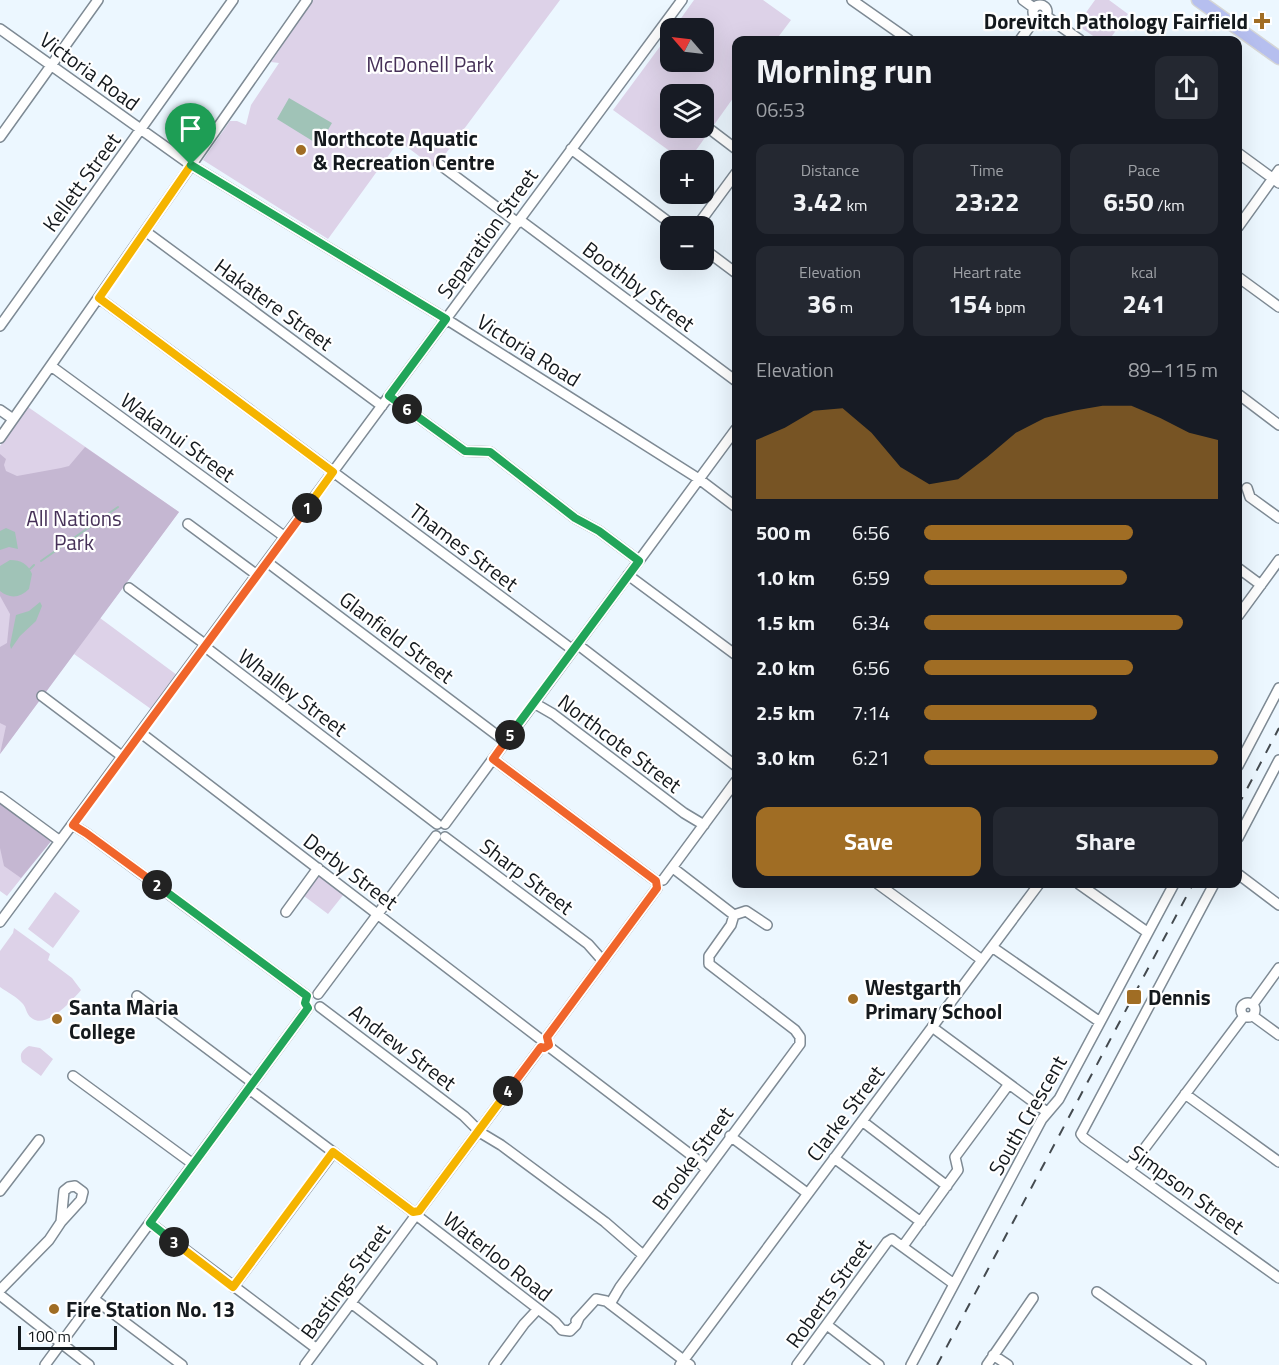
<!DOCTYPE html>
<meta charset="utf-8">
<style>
:root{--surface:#171b24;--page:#242831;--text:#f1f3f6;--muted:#9ea1a6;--accent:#a06d24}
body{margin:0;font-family:"Titillium Web",sans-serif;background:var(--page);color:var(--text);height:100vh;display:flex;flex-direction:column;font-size:22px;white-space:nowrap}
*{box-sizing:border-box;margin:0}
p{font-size:20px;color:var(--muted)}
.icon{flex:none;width:33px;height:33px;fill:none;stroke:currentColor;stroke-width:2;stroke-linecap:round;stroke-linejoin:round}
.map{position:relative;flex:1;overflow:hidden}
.side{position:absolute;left:732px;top:36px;width:510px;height:852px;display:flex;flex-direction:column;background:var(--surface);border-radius:12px;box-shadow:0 6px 24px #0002}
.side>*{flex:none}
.needle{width:39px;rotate:298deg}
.fabs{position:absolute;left:660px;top:18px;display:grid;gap:12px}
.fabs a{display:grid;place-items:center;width:54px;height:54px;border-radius:12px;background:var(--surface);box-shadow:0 6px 24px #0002;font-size:30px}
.scale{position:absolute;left:18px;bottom:15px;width:99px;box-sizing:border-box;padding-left:6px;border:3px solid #14191d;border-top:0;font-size:16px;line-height:21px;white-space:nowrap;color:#14191d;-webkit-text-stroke:4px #fff;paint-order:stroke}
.pin{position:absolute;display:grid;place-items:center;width:51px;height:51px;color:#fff;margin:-62px -26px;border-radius:50% 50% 50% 0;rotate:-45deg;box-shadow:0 0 6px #0007}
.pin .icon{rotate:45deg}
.km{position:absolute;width:30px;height:30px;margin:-15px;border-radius:50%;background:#222;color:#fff;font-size:16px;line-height:30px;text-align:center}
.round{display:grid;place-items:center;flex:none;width:63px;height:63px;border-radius:12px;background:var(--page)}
.headline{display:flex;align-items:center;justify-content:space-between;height:102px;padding:0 24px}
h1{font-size:33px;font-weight:700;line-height:45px}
.stats{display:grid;grid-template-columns:repeat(3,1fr);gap:9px;height:102px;padding:6px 24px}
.stats div{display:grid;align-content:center;border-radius:12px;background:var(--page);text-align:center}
.stats b{font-size:26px;font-weight:700}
.stats small{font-size:16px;font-weight:400}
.stats p{font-size:16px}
.chart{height:168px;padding:12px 24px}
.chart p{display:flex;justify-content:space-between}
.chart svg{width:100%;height:108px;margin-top:6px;fill:var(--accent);opacity:.7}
.action{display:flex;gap:12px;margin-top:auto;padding:12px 24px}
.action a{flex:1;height:69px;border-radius:12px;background:var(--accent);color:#fff;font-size:24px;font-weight:700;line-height:69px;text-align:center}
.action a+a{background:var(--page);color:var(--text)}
ul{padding:0 24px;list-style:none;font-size:20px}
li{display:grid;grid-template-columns:96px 72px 1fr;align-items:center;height:45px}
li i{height:15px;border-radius:8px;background:var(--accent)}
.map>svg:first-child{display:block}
</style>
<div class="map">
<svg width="1279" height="1365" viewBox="0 0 1279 1365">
<rect width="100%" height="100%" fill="#ecf7ff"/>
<!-- green -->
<path fill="#ddd2e8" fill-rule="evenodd" d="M313,0H560L435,168L399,141L328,239L203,160L230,121H237L246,125L251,105L279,63L271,62Z
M694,0H763L791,20L776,40H736V94L689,160H682L613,110L670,33V62H704V28H674ZM670,94H704V128H670Z
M1095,0H1109L1128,14L1109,40H1099L1077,25Z
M28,407L179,512L100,618L177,675L151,709L74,654L0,754V446Z
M0,802L52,840L7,896L0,891Z
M319,875L344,894L328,914L304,896Z
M55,892L80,911L53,948L28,929Z
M14,928L50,954L48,960L72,978L81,990C73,1000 47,1028 33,1019C26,1015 27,1009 23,1004C17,997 7,992 0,987V951L13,933Z
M29,1046L40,1048L53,1059L41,1076L22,1062C19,1054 22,1050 29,1046Z"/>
<!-- forest -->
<path fill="#c5b7d2" d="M85,447L179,512L0,754L6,726L0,723V647L7,643L10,614L0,596V454L6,459L4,465L6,471L17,476L61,468L69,466Z
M0,802L52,840L21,878L4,866L0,848Z"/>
<!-- water -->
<path fill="#a0c3b7" d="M289,98L332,123L319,145L277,119Z
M6,528L15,532L18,549L9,547L0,550V531Z
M10,560C21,560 28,564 32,574L29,589C20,598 10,599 0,591V566Z
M40,602L42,606L36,621L20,636L11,649L10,645L16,615L29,611Z"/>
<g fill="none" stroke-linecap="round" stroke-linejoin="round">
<!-- stream -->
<path stroke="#a0c3b7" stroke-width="2" d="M41,561L118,507
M30,569L34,565"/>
<!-- minor casing -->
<g stroke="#7e8a94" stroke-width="12">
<path id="minor" d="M852,0L909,40
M1023,0L1034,8
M1033 12a7 7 0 1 1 14 0a7 7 0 1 1-14 0Z
M1046,16L1080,40
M0,29L191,165L446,319L699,479L736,507
M1020,40L1036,18
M711,130L736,149
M0,137L98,0
M571,149L674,226
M1238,153L1279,183
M439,164L518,223
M520,220L736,381
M697,226L736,173
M1238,227L1279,170
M145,231L382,406
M704,249L736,273
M1238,277L1279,307
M99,298L573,650
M0,326L233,0
M51,366L285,537
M1238,394L1279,425
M389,396L465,451L490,452L575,518L599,531L639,561
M0,410L13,419
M0,438L307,0
M1247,488L1250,497L1279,518
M188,524L257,575
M267,562L506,742
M1238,568L1261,585
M628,575L736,655
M129,588L202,642L204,646L437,824
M1238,616L1279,560
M577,644L736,766
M42,696L123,757
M534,703L553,714L684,813L704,825
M141,733L539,1038
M493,759L656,881
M1238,766L1279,688
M0,797L60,841
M445,824L736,429
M73,825L86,833L307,996
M445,837L588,944L603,961
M1238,838L1279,760
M673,868L734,915
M1238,874L1279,905
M663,880L736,781
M878,884L982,960
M1079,884L1147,932
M1214,884L1081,1134L1084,1138L1279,1278
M286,912L318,868
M734,915L746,911L767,925
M0,922L682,0
M992,947L1100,1022
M318,994L436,836
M137,996L253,1083
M1241 1010a7 7 0 1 1 14 0a7 7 0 1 1-14 0Z
M1253,1004L1279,968
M320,1007L464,1116L481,1133L501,1145L605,1222L643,1255
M1253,1016L1279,1035
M932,1027L1047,1112
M547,1037L657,888
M548,1046L695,1158L706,1169
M73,1076L193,1164
M249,1089L413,1212
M1185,1094L1279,1162
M862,1121L947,1186
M730,1136L807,1193
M834,1158L921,1222
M1129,1169L1244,1016
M0,1191L39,1140
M419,1211L541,1047
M420,1218L555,1322L562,1330L570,1331L576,1325L579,1318
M150,1223L317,1349
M903,1246L958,1170L955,1157L1009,1084
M233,1287L333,1153
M0,1290L49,1240L61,1222L81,1200L83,1192L75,1186L69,1187L64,1191L61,1222
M1097,1292L1201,1365
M0,1295L89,1365
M94,1299L182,1365
M351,1303L432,1365
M610,1304L620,1287L800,1044V1037L795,1030L709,964V956L731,925L734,915
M576,1321L596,1299L606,1301L690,1365
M827,1325L879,1365
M993,1355L1008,1365
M45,1365L308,1008
M305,1365L413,1219
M494,1365L524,1324L538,1309
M680,1365L1039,884
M797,1365L887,1242L892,1239L896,1242L954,1284
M911,1365L1042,1119L1059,1099L1174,884
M987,1365L1033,1298"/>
</g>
<!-- major casing -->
<g stroke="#d5d6d6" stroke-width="15">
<path id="major" d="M1198,0L1279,58"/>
</g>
<!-- minor -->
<use href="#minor" stroke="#fff" stroke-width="9"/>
<!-- major -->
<use href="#major" stroke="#b6bfef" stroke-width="12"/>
<!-- rail -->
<path stroke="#444a4f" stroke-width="2" stroke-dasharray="10 10" stroke-linecap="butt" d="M1238,806L1279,728
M937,1365L1193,884"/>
</g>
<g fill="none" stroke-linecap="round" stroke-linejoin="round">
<!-- split-1 casing -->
<g stroke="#fff" stroke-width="12">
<path id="split-1" d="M191,165L99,298L333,472L307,508"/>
</g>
<!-- split-2 casing -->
<g stroke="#fff" stroke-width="12">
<path id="split-2" d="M157,885L86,833L73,825L307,508"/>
</g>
<!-- split-3 casing -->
<g stroke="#fff" stroke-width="12">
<path id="split-3" d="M157,885L307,996L305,1003L308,1008L150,1223L174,1242"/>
</g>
<!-- split-4 casing -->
<g stroke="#fff" stroke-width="12">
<path id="split-4" d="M174,1242L233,1287L333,1152L413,1212L419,1211L508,1091"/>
</g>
<!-- split-5 casing -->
<g stroke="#fff" stroke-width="12">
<path id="split-5" d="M508,1091L541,1047L544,1048L549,1045L547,1037L657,888L656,881L493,759L510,735"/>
</g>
<!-- split-6 casing -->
<g stroke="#fff" stroke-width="12">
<path id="split-6" d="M407,409L465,451L490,452L575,518L599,531L639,561L510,735"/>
</g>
<!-- split-7 casing -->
<g stroke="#fff" stroke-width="12">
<path id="split-7" d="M191,165L446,319L389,396L407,409"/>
</g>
<!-- split-1 -->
<use href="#split-1" stroke="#f5b400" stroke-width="8"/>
<!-- split-2 -->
<use href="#split-2" stroke="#f0652b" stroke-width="8"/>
<!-- split-3 -->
<use href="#split-3" stroke="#22a559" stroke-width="8"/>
<!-- split-4 -->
<use href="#split-4" stroke="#f5b400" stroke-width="8"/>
<!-- split-5 -->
<use href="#split-5" stroke="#f0652b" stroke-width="8"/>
<!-- split-6 -->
<use href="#split-6" stroke="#22a559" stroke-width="8"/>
<!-- split-7 -->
<use href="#split-7" stroke="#22a559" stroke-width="8"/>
</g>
<!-- markers -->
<g fill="#a06d24" stroke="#fff" stroke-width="2">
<path d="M1259 12h6v6h6v6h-6v6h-6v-6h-6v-6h6z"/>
<circle cx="301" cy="150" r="6"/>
<rect x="1126" y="989" width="16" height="16" rx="3"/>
<circle cx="853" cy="999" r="6"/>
<circle cx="57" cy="1019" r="6"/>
<circle cx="54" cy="1309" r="6"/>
</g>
<g text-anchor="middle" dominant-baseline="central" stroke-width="4.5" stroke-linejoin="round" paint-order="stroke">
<!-- poi labels -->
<g font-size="21" font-weight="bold" fill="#14191d" stroke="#fff" text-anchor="start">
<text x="1248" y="21" text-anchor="end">Dorevitch Pathology Fairfield</text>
<text x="313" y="138">Northcote Aquatic<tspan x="313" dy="24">&amp; Recreation Centre</tspan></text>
<text x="865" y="987">Westgarth<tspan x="865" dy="24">Primary School</tspan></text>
<text x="1148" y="997">Dennis</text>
<text x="69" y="1007">Santa Maria<tspan x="69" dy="24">College</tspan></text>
<text x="66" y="1309">Fire Station No. 13</text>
</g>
<!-- park labels -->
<g font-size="21" fill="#463158" stroke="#fff">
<text x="430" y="64">McDonell Park</text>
<text x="74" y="518">All Nations<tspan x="74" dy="24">Park</tspan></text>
</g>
<!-- street labels -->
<g font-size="21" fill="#14191d" stroke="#fff">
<text transform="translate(90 71) rotate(36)">Victoria Road</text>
<text transform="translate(81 182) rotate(-54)">Kellett Street</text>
<text transform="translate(487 233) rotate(-54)">Separation Street</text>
<text transform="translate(639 286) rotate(37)">Boothby Street</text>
<text transform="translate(274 304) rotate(36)">Hakatere Street</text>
<text transform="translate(529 350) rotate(32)">Victoria Road</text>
<text transform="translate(178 437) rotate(36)">Wakanui Street</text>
<text transform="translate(464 547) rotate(37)">Thames Street</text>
<text transform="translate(397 637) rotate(37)">Glanfield Street</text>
<text transform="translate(293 692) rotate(37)">Whalley Street</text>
<text transform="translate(620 743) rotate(37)">Northcote Street</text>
<text transform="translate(351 871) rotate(37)">Derby Street</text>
<text transform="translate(527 876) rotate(37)">Sharp Street</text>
<text transform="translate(403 1047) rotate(37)">Andrew Street</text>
<text transform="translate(845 1113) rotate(-53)">Clarke Street</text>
<text transform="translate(1027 1115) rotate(-60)">South Crescent</text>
<text transform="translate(692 1158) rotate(-54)">Brooke Street</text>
<text transform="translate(1187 1189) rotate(36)">Simpson Street</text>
<text transform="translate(498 1256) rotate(38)">Waterloo Road</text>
<text transform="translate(345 1281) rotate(-54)">Bastings Street</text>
<text transform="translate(828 1293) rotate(-54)">Roberts Street</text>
</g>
</g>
</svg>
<div class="fabs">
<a><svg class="needle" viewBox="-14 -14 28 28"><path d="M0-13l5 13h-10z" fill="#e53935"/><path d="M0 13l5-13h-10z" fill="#9ea1a6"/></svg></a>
<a><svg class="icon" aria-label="layers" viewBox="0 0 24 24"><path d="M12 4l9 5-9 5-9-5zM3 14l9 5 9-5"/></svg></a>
<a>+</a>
<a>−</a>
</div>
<div class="scale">100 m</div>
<div class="pin" style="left:191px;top:165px;background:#1e9e55"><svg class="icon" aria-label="arrive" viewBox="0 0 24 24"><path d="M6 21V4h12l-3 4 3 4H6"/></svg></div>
<b class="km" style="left:307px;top:508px">1</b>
<b class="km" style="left:157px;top:885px">2</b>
<b class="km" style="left:174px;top:1242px">3</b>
<b class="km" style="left:508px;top:1091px">4</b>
<b class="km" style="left:510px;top:735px">5</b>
<b class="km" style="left:407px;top:409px">6</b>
<section class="side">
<div class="headline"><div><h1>Morning run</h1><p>06:53</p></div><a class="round"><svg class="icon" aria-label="share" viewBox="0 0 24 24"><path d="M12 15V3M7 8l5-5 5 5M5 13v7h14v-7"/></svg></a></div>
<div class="stats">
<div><p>Distance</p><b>3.42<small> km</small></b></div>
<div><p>Time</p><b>23:22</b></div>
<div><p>Pace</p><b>6:50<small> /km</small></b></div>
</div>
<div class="stats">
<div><p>Elevation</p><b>36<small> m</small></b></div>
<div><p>Heart rate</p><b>154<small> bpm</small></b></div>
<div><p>kcal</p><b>241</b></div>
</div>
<div class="chart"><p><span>Elevation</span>89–115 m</p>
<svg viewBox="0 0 160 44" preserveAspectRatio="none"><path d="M0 44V20L10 15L20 8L30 7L40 17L50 31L60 38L70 36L80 27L90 17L100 11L110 8L120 6L130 6L140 11L150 17L160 20V44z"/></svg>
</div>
<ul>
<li><b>500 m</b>6:56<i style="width:71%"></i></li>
<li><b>1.0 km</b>6:59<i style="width:69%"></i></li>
<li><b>1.5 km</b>6:34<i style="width:88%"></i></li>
<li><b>2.0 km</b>6:56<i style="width:71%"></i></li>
<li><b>2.5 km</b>7:14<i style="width:59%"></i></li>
<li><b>3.0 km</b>6:21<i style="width:100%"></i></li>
</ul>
<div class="action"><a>Save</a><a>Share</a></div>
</section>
</div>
